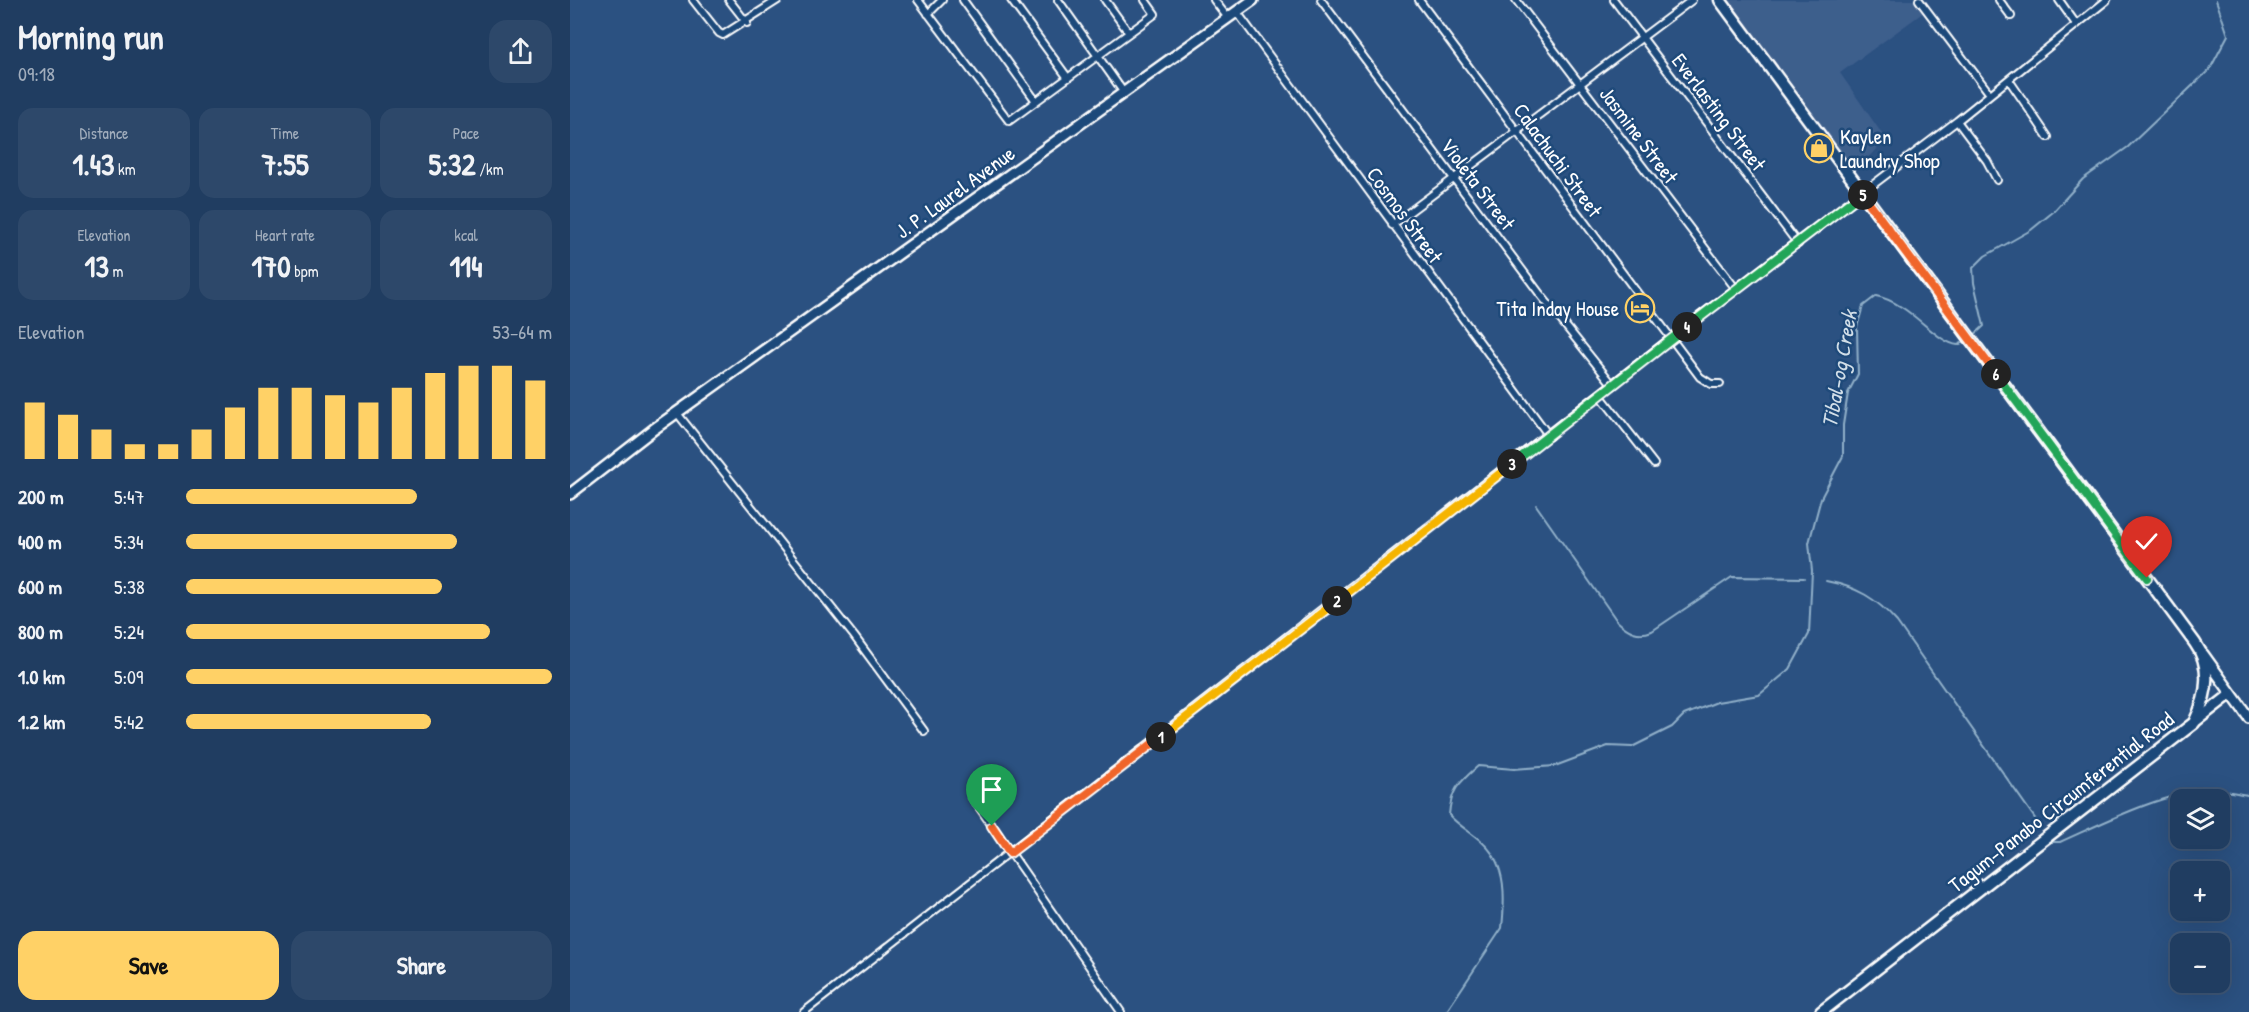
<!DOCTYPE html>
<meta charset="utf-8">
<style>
:root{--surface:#203d61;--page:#2d486a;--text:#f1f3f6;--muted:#a2aebd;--line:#3d5676;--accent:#ffd166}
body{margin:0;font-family:"Patrick Hand",sans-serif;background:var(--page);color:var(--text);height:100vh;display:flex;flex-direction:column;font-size:22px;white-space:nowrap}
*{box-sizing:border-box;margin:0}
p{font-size:20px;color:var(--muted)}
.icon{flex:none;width:33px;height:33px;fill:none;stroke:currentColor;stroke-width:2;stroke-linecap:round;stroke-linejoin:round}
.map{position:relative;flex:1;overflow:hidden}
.details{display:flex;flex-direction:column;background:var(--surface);width:570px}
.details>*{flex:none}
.tools{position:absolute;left:1600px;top:789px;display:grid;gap:12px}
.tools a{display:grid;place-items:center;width:60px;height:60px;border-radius:12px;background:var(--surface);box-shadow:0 6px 24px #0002,0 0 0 2px var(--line);font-size:30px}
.pin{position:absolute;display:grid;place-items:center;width:51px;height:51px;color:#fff;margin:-62px -26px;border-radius:50% 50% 50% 0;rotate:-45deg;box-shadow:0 0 6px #0007}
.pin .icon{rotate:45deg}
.km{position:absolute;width:30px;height:30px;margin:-15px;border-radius:50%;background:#222;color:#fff;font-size:16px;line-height:30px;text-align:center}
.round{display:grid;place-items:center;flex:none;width:63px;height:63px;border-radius:18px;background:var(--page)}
.head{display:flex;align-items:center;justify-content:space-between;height:102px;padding:0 18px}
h1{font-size:33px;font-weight:700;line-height:45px}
.figures{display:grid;grid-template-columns:repeat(3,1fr);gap:9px;height:102px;padding:6px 18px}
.figures div{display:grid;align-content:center;border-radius:15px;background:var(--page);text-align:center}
.figures b{font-size:30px;font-weight:700}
.figures small{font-size:16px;font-weight:400}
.figures p{font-size:16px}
.chart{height:168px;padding:12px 18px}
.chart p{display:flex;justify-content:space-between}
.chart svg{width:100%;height:108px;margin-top:6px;stroke:var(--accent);stroke-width:6}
.primary-button{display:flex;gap:12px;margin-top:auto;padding:12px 18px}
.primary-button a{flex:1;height:69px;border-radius:18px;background:var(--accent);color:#111;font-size:24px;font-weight:700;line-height:69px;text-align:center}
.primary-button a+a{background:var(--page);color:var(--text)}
ul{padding:0 18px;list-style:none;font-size:20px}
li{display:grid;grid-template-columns:96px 72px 1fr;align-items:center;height:45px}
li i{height:15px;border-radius:8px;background:var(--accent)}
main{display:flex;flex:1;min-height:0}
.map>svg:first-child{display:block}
</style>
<main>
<section class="details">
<div class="head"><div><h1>Morning run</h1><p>09:18</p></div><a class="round"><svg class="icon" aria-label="share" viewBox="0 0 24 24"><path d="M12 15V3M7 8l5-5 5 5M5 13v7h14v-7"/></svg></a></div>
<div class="figures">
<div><p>Distance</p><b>1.43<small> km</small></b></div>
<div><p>Time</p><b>7:55</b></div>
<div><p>Pace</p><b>5:32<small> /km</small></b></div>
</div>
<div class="figures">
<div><p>Elevation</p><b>13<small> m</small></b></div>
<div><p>Heart rate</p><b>170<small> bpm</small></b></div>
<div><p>kcal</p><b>114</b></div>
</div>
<div class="chart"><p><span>Elevation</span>53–64 m</p>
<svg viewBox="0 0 160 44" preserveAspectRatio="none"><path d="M5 44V21M15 44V26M25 44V32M35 44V38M45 44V38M55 44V32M65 44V23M75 44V15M85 44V15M95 44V18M105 44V21M115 44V15M125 44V9M135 44V6M145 44V6M155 44V12"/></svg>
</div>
<ul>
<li><b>200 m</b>5:47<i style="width:63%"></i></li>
<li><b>400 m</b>5:34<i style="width:74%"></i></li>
<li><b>600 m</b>5:38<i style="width:70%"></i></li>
<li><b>800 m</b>5:24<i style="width:83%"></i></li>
<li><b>1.0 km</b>5:09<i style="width:100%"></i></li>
<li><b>1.2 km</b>5:42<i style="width:67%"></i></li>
</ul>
<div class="primary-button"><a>Save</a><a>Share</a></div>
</section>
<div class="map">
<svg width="1679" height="1012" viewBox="0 0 1679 1012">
<rect width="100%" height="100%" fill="#2b5181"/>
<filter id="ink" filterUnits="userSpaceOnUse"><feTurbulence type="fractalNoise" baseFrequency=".0167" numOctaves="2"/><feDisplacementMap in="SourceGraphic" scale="12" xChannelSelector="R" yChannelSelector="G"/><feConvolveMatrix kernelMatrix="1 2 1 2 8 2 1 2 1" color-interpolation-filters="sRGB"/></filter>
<g filter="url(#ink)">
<!-- built -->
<path fill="#3e5e8c" d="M1157,0H1345L1354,12L1270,73L1317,141L1284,169Z"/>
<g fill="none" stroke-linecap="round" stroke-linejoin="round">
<!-- stream -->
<path stroke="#91b0c9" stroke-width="2" d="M1402,337L1414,326L1404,283L1403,268L1415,256L1461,230L1483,212L1513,179L1558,147L1640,69L1658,35L1646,0
M966,505L1047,621C1058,631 1068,637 1082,631L1162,577L1234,578
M1256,581C1287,587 1306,598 1327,622L1471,827
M1482,842H1490C1533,823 1593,792 1640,790C1652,789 1665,793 1677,795
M876,1012L932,928C935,899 937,866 914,844C904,834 890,827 879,815C881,789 889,783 908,766L944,769L985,766L1038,746L1062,747L1102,727L1114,715L1147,702L1189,695L1220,669L1239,634L1242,571L1239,543L1251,498L1273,456V425L1278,393L1288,374L1287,327L1293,306L1306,296C1341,303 1365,343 1388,345L1398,340"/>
<!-- street casing -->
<g stroke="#fff" stroke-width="10">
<path id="street" d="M123,0L149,33L153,35L208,0
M159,0L177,23
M348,0L439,121L585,14L575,0
M393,0L466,101
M441,0L498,78
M488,0L554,93
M535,0L559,33
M644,0L658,18
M751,0L970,294L1043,385
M849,0L1130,377L1141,384H1150
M946,0L1166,289
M1044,0L1228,244
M1349,0L1420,94
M1429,0L1441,16
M1489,0L1506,24
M667,12L979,436
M358,14L372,0
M1439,80L1478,137
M1387,121L1417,161L1427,180
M822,225L1122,0
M1030,395L1084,464
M107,413L284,636L354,731
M402,797L551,1012
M234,1012L1101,338L1387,121L1537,0"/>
</g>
<!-- secondary casing -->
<g stroke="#fff" stroke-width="14">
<path id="secondary" d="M0,494L84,429L683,0
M1633,654L1679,718
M1625,722L1661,694"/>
</g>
<!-- primary casing -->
<g stroke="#fff" stroke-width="15">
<path id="primary" d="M1150,0L1625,643C1643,668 1637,697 1624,723L1251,1012"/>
</g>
<!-- street -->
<use href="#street" stroke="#1f4a7a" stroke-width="6"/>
<!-- secondary -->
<use href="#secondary" stroke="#1f4a7a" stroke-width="9"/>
<!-- primary -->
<use href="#primary" stroke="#1f4a7a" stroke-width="10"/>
</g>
</g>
<g fill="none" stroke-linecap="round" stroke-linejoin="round" filter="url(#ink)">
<!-- split-1 casing -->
<g stroke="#fff" stroke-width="12">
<path id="split-1" d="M422,826L440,853L591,737"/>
</g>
<!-- split-2 casing -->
<g stroke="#fff" stroke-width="12">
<path id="split-2" d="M591,737L767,601"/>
</g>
<!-- split-3 casing -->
<g stroke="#fff" stroke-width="12">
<path id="split-3" d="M767,601L942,464"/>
</g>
<!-- split-4 casing -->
<g stroke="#fff" stroke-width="12">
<path id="split-4" d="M942,464L1117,327"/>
</g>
<!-- split-5 casing -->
<g stroke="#fff" stroke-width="12">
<path id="split-5" d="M1117,327L1292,193L1293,195"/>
</g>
<!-- split-6 casing -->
<g stroke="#fff" stroke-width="12">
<path id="split-6" d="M1293,195L1426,374"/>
</g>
<!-- split-7 casing -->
<g stroke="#fff" stroke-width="12">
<path id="split-7" d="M1426,374L1577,578"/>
</g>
<!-- split-1 -->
<use href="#split-1" stroke="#f0652b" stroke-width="8"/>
<!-- split-2 -->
<use href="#split-2" stroke="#f5b400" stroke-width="8"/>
<!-- split-3 -->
<use href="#split-3" stroke="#f5b400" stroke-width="8"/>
<!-- split-4 -->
<use href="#split-4" stroke="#22a559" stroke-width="8"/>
<!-- split-5 -->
<use href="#split-5" stroke="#22a559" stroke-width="8"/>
<!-- split-6 -->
<use href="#split-6" stroke="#f0652b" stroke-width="8"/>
<!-- split-7 -->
<use href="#split-7" stroke="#22a559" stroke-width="8"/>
</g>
<!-- icons -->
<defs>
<g id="shop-ring" transform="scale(1.5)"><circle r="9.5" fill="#1f4a7a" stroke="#ffd166" stroke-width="1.5"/><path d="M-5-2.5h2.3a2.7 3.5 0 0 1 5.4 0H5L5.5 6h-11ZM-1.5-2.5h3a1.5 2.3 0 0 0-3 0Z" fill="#ffd166"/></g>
<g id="hotel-ring" transform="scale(1.5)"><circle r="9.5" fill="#1f4a7a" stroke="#ffd166" stroke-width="1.5"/><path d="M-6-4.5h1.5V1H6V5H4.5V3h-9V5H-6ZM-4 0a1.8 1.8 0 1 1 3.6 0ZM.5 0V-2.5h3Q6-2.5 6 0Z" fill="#ffd166"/></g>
</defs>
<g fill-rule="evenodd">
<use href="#shop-ring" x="1249" y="148"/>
<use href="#hotel-ring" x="1070" y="308"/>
</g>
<g text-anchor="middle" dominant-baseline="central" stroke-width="5" stroke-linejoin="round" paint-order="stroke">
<!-- street labels -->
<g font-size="21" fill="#fff" stroke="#1f4a7a">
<text transform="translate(1149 112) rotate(53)">Everlasting Street</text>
<text transform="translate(1069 135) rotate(53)">Jasmine Street</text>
<text transform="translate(988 160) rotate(54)">Calachuchi Street</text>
<text transform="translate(908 184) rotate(53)">Violeta Street</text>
<text transform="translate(385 192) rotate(-36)">J. P. Laurel Avenue</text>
<text transform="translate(835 215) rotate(54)">Cosmos Street</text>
<text transform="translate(1491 802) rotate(-38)">Tagum-Panabo Circumferential Road</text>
</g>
<!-- poi labels -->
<g font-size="21" fill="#fff" stroke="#1f4a7a" text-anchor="start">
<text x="1270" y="136">Kaylen<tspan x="1270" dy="24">Laundry Shop</tspan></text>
<text x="1049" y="308" text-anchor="end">Tita Inday House</text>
</g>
<!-- water labels -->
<g font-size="22" font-style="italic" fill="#d1dee8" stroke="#1f4a7a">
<text transform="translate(1269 369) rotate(-80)">Tibal-og Creek</text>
</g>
</g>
</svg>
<div class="tools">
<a><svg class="icon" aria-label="layers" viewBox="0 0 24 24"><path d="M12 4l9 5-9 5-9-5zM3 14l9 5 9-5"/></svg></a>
<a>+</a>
<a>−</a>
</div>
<div class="pin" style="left:422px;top:826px;background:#1e9e55"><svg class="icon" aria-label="arrive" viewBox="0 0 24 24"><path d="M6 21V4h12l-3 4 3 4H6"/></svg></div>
<div class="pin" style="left:1577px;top:578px;background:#d93025"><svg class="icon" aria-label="check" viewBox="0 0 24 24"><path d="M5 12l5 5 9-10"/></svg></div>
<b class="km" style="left:591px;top:737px">1</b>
<b class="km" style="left:767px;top:601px">2</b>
<b class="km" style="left:942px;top:464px">3</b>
<b class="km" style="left:1117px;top:327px">4</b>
<b class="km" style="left:1293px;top:195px">5</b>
<b class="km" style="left:1426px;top:374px">6</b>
</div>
</main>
